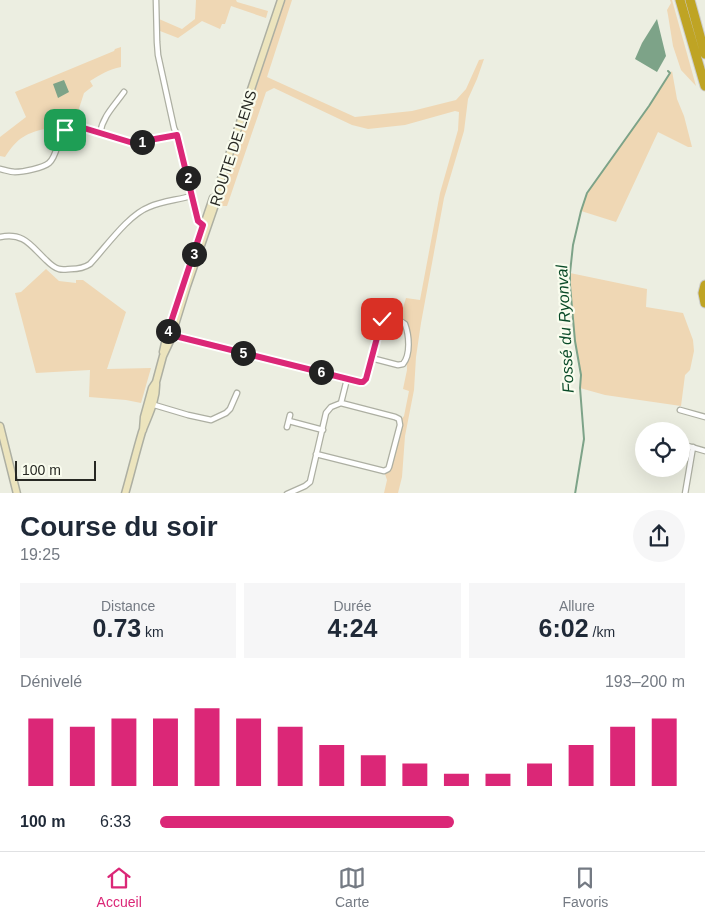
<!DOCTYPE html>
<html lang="fr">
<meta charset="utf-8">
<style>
:root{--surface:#fff;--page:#f6f6f7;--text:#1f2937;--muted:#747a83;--line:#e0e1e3;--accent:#db2777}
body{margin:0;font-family:Helvetica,sans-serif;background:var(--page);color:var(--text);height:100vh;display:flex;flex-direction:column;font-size:19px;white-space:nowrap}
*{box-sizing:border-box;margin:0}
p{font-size:16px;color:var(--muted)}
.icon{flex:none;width:28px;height:28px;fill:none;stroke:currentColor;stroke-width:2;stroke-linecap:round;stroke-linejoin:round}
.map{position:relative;height:493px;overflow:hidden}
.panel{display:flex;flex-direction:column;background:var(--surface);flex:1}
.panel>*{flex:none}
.controls{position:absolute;left:635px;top:422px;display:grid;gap:10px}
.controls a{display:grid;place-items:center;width:55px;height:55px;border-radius:50%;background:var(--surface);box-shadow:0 5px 20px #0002;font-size:25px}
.scale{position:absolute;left:15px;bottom:12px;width:81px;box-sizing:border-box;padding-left:5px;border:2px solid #272823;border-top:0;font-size:14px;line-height:18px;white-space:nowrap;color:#272823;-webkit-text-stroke:4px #f9fcee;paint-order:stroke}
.pin{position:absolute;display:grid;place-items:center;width:42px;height:42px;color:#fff;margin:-21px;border-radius:10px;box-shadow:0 2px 8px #0006}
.km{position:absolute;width:25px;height:25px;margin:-12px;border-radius:50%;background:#222;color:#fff;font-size:14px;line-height:25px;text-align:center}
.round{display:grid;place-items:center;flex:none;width:52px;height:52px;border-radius:26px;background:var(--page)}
.summary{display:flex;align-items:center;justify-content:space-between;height:85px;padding:0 20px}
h1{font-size:28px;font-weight:600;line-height:38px}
.figures{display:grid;grid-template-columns:repeat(3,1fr);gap:8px;height:85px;padding:5px 20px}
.figures div{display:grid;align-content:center;border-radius:0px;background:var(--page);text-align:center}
.figures b{font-size:25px;font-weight:600}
.figures small{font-size:14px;font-weight:400}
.figures p{font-size:14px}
.chart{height:140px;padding:10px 20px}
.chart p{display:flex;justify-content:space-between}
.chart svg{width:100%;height:90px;margin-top:5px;stroke:var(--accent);stroke-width:6}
ul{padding:0 20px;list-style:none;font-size:16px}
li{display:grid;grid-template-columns:80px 60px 1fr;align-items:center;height:38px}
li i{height:12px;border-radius:6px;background:var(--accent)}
.menu{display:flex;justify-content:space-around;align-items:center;height:70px;border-top:1px solid var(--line);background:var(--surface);font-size:14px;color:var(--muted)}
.menu a{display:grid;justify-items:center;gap:2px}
.menu .current{color:var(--accent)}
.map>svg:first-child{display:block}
</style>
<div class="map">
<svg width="705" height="494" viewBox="0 0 705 494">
<rect width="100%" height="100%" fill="#eceee1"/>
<!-- green -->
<path fill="#efd7b4" d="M196,0H236L237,2L268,11L266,18L231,6L225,24H222L220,29L202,21L178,38L160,31L159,19L182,29L195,19Z
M284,0H292L267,77L355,117L412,111L456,100L466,89L479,60L484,59L477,79L468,99L464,131L444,198L421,323L416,357L414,390L405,436L402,477L398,493H384L387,480L384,471L388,469L400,421L404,416L409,391L403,389L407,370L406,327L399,320L406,298L420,300L440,193L458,130L459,112L455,111L405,125L368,129L352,125L274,88L266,92L265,95L227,206H222L219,203L223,183L256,88Z
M665,0H672L696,86L681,70L673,46L668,15L667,10L671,3L670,0Z
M121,47V67C109,69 100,75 90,81L93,86L84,93L75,121L73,125L59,138L55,135L49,128C26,133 18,137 5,157L0,156V137L26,117L15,92L114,51L115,49Z
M672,71L677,99L684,116L692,147H688L658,132L616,222L581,211L587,193L649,106Z
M46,269L59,281L76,283V280H83L126,312L107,369L151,368L141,403L126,400L89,397L90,370L36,373L15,293L21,292Z
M570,273L647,289L646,307L683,313L693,340L694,351L690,370L685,375L681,406L605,395L580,388L581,375L575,341Z"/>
<!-- water -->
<path fill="#7da388" d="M657,19L666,56L657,72L635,59L642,43Z
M64,80L69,92L58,98L53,84Z"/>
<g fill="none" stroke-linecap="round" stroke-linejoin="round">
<!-- stream -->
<path stroke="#7da388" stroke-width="2" d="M575,494L584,439L580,388L581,375L575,341L570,285V273L573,245L581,211L587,193L649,106L670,73L668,71"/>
<!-- street casing -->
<g stroke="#adafa2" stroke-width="7">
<path id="street" d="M156,0L157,42L158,55L174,128L177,135L198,221L207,226
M100,133C103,116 114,106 124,92
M0,169C5,170 10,172 15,172C23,172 43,168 49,163C61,153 55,124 77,126L133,143L177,135
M0,237C24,232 31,246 46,260C50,264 54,268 59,269C63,270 68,269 71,269C78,269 84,268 90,264C106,247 128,215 149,207C162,201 178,200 191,196
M171,336L360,382H363L366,379L382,319C389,316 399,319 405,324C409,335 411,354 403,364L398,365L371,358
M151,404L188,415L211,420L226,413L230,409L237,393
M680,410L705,417
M289,421L323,430
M287,427L290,415
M681,444L705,451
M316,454L384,471L388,469L389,467L400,425L399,419L395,417L341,403
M287,494L305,486L310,482L326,413L331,407L341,403L347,379
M685,494L693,447"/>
</g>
<!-- secondary casing -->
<g stroke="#adafa2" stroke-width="9">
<path id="secondary" d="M190,266L213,198
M163,352L165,343L172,321
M0,426L17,494
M143,430L144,417L152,388L156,382L163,356L170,341L187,286L218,196L221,179L281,0
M125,494C131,473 136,452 142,432C148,416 157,400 156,382"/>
</g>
<!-- highway casing -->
<g stroke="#cbcbca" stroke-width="11">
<path id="highway" d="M680,0L705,86
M690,0L705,54
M705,285L703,293L705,303"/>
</g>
<!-- street -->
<use href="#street" stroke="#fff" stroke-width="4.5"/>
<!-- secondary -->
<use href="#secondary" stroke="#ece4bd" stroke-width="6"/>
<!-- highway -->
<use href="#highway" stroke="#bfa424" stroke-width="9"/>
</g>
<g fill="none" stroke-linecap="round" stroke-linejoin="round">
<!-- route casing -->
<g stroke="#fff" stroke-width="10">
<path id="route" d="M65,130L68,127L77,126L133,143L177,135L198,221L203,225L167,334L360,382H363L366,379L382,319"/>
</g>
<!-- route -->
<use href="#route" stroke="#db2777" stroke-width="6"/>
</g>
<g text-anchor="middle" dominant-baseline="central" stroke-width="4.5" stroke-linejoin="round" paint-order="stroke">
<!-- street labels -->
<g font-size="15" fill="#272823" stroke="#f9fcee">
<text transform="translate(233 148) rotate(-72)">ROUTE DE LENS</text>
</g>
<!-- water labels -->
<g font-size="16" font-style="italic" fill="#0a4b28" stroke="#f9fcee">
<text transform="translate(565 329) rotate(-93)">Fossé du Ryonval</text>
</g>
</g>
</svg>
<div class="controls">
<a><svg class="icon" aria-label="locate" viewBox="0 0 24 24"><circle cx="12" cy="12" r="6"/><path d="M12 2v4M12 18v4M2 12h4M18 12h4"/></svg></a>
</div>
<div class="scale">100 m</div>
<div class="pin" style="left:65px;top:130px;background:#1e9e55"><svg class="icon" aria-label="arrive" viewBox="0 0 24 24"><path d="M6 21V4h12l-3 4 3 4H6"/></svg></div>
<div class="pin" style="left:382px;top:319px;background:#d93025"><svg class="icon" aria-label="check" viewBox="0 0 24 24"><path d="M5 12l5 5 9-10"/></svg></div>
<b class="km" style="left:142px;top:142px">1</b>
<b class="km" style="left:188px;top:178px">2</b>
<b class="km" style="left:194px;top:254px">3</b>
<b class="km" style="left:168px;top:331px">4</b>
<b class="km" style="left:243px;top:353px">5</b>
<b class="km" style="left:321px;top:372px">6</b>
</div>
<section class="panel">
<div class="summary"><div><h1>Course du soir</h1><p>19:25</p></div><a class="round"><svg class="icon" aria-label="share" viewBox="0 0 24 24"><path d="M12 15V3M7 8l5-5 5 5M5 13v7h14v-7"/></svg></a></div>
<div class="figures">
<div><p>Distance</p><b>0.73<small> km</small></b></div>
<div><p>Durée</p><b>4:24</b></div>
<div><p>Allure</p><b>6:02<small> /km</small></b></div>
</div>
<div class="chart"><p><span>Dénivelé</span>193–200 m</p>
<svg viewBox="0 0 160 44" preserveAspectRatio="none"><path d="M5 44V11M15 44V15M25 44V11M35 44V11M45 44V6M55 44V11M65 44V15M75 44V24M85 44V29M95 44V33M105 44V38M115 44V38M125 44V33M135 44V24M145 44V15M155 44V11"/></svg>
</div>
<ul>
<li><b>100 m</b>6:33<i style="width:56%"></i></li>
</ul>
</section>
<nav class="menu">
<a class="current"><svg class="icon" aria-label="home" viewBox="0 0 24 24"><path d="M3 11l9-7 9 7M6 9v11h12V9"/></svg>Accueil</a>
<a><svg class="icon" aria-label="map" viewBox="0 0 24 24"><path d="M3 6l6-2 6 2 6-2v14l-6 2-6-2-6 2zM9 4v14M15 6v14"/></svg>Carte</a>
<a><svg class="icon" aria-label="saved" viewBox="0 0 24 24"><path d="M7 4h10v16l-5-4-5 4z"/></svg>Favoris</a>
</nav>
